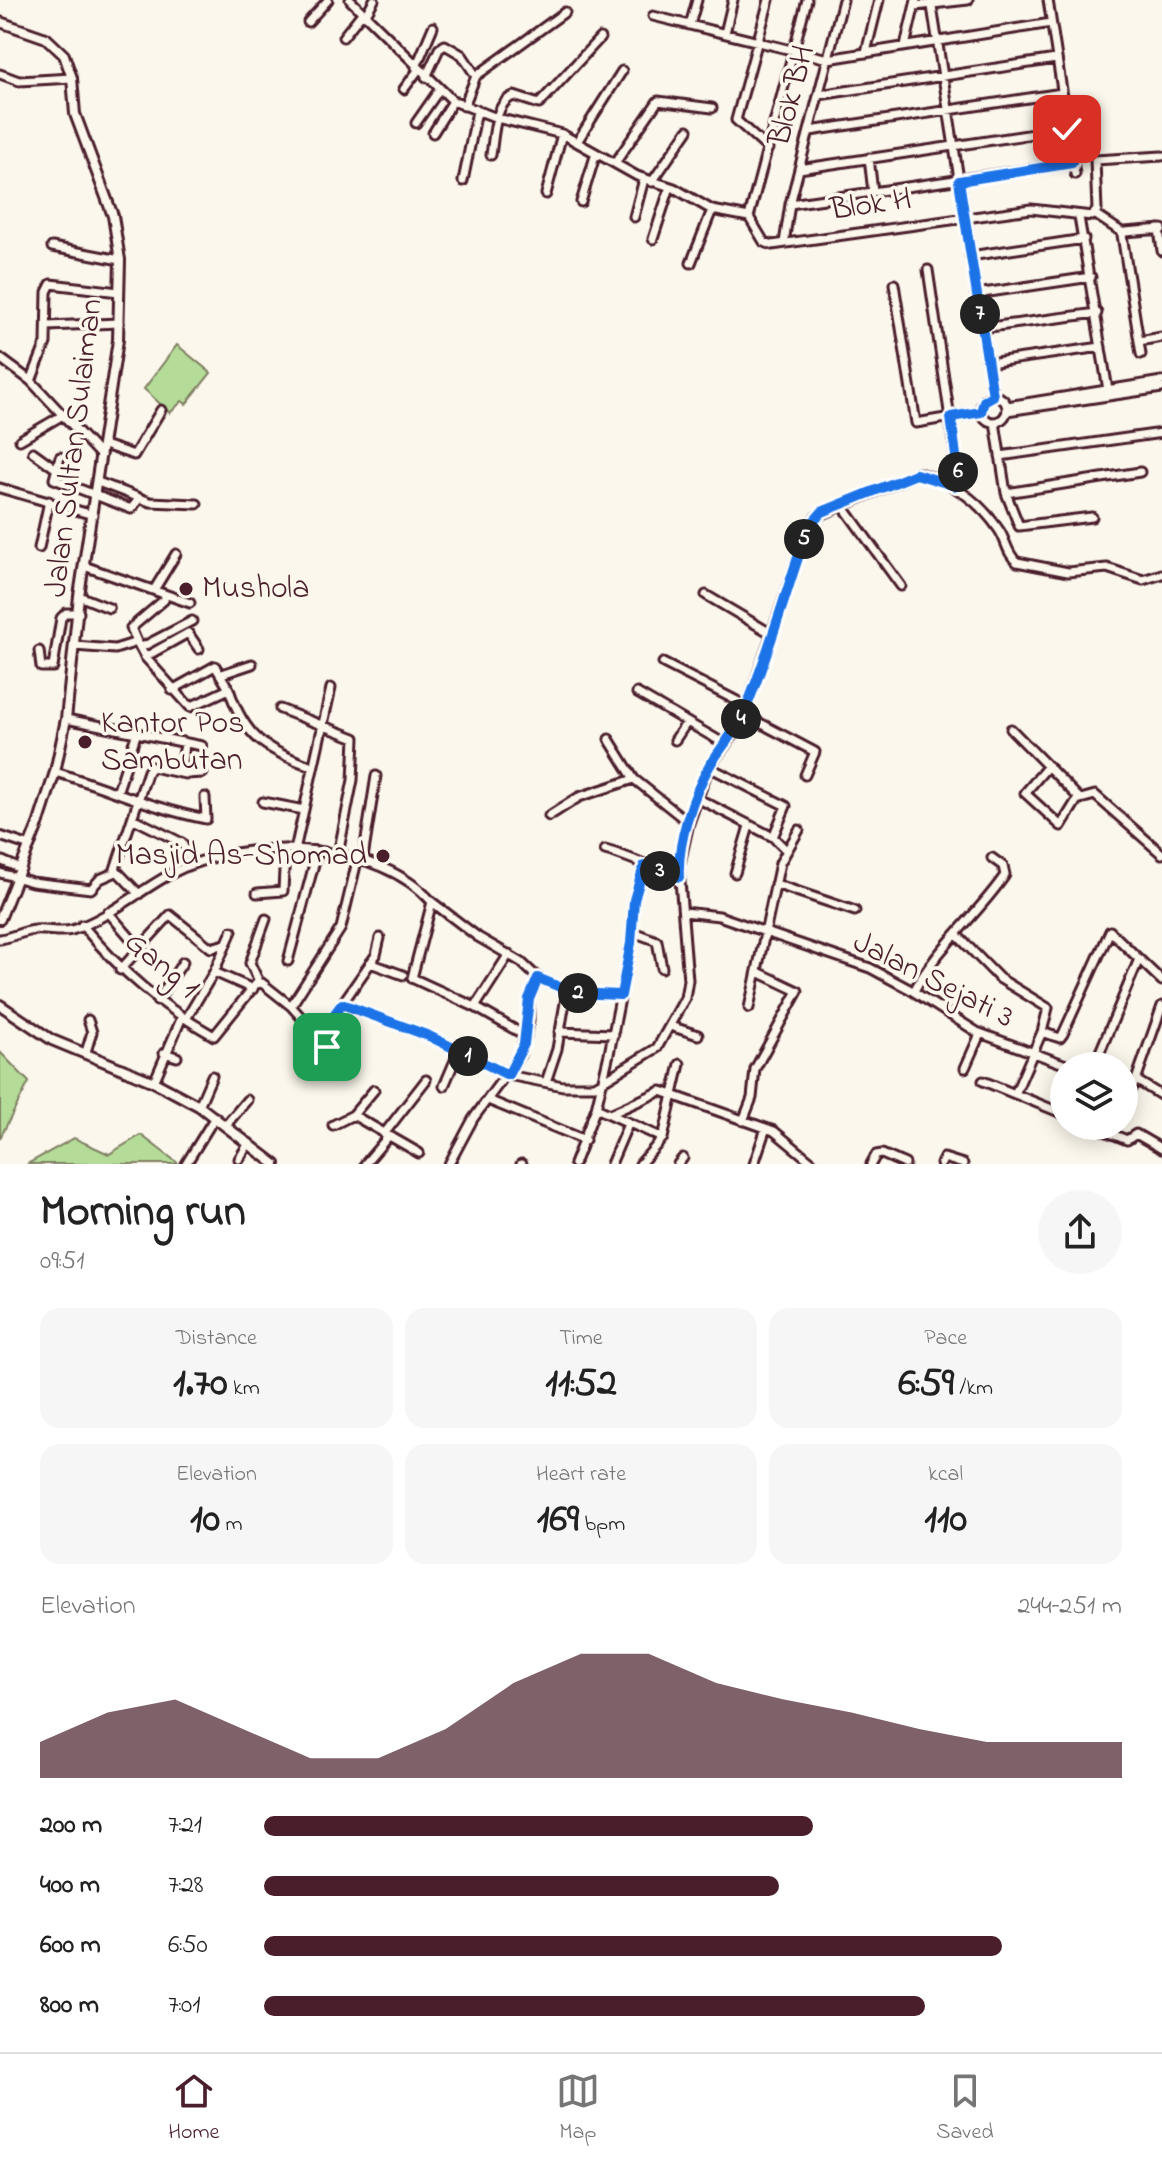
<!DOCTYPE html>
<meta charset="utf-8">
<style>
:root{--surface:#fff;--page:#f6f6f6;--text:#222;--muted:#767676;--line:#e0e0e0;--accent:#4a1f2b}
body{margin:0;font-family:"Indie Flower",sans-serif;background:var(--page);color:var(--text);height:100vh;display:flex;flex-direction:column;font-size:30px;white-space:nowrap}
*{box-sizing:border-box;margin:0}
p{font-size:26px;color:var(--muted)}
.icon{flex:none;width:44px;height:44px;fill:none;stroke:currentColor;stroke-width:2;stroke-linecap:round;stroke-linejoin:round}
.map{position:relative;height:1164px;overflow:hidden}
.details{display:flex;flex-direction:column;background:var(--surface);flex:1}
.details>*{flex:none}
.fabs{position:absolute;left:1050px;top:1052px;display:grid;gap:16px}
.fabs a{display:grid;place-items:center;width:88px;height:88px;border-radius:50%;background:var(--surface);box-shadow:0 4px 20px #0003;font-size:40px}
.pin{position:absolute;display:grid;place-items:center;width:68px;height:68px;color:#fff;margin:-34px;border-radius:16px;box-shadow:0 4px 12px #0006}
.km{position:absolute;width:40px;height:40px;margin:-20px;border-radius:50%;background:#222;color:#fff;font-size:22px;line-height:40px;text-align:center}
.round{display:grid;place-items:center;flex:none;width:84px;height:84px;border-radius:42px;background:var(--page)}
.summary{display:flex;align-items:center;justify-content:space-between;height:136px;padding:0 40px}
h1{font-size:44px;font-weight:700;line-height:60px}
.metrics{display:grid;grid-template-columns:repeat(3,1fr);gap:12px;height:136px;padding:8px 40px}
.metrics div{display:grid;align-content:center;border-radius:20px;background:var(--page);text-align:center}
.metrics b{font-size:40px;font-weight:700}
.metrics small{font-size:22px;font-weight:400}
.metrics p{font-size:22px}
.chart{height:224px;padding:16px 40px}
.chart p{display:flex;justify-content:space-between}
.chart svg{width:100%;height:144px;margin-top:8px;fill:var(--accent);opacity:.7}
ul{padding:0 40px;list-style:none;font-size:26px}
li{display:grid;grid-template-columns:128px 96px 1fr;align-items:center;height:60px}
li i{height:20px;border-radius:10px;background:var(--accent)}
.menu{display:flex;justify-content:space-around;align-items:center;height:112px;border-top:2px solid var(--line);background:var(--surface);font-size:22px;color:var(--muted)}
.menu a{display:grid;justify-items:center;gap:4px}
.menu .active{color:var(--accent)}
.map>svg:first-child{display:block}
</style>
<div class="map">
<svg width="1162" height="1164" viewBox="0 0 1162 1164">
<rect width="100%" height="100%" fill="#fbf7ec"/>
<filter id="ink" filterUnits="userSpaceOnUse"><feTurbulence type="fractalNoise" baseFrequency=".0125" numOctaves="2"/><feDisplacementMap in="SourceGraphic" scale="16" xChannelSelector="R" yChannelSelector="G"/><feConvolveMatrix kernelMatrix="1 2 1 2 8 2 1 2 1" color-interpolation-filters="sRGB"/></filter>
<g filter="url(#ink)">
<!-- green -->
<path fill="#b4dc98" stroke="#7f7e62" stroke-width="2" d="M177,345L211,373L186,404L182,401L170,413L144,389Z
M0,1052L29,1082L0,1138Z
M141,1135L179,1164H27L74,1138L109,1154Z"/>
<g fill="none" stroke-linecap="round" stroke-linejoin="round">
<!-- minor casing -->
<g stroke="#4a1f2b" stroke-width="13">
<path id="minor" d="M350,0L453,101L497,118L562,134L637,176L674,188L712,210L749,217
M931,0L993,396
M1048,0L1075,174
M915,6L968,0
M365,16L374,0
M653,16L828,59L1051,23
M308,22L328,0
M690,25L697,0
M725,33L733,0
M343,37L362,13
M905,46L916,0
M866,52L879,0
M416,67L433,27
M0,74L19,81L72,78
M426,77L439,49L445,45L462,55L476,76
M404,89L419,69
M819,95L1056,59
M464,106L476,76L565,12
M416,123L439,90
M810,131L1062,93
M433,133L453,101
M577,142L622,71
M768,149L736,120L769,0
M491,155C494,137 494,102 514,96L539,104L600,38
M869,158L873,192
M615,163L658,101L712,108
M799,169L1067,129
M463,181L477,111
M652,182L688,130
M546,194L562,134
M581,202L596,153
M790,204L1072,163
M1096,215L1123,233
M634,217L644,179
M749,217L764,242L772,245L1031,209L1092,216L1097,210L1095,160L1162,156
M749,217L807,0
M1079,217L1109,396
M1159,229L1162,251
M653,239L670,187
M784,243L790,204L843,0
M52,247L120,260
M970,256L1084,239
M691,263L712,210
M928,270L959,479L956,486
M894,284L916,423L981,412
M976,294L1091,277
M48,326L119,323
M982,328L1097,313
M1139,341L1162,337
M1141,354L1122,235L1125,232L1162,229
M0,358L31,381L101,456
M988,363L1101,347
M31,381L46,343L47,292L51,284L119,292
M981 409a13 13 0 1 1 26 0a13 13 0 1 1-26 0Z
M1007,406L1162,381
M1007,411L1162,388
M995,422L1006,493L1019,526L1092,517
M20,440L63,415
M104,445L134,455L161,410
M33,452L55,468
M1000,456L1162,433
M60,457L54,479L131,509L139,499
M98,482L150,502L197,504
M0,488L93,515
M1006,493L1140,472
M843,506L901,586
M39,548L49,501
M84,566L190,603
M154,590L176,554
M706,595L772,634
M79,596L109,608
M137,642L131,628L164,600
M74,646L115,649L137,642L145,657L190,707L229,689C245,739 267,750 313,767
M140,648L192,621
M39,651L41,667H53L61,618L66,613H79
M145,657L188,633L199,649
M663,663L747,706
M222,674L252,664
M172,690L215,666L229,689
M637,693L725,744
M280,709L355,738L353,780L338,854
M743,714L815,752L805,775
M66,719L202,746
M1011,729L1079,798
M609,739L634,779L689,823
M675,740L687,722
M1048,766L1025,793L1061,826L1077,800L1095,795L1162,854
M709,767L786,806L773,837
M55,772C106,787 154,809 206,819L205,797
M180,773L185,744
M118,790L137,732
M697,798L773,837L785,849
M263,802L304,810
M549,816L579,797L634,779
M134,819L182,843L192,864
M0,836L30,846
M295,850L331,688
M605,850C632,857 652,869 679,877
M363,858L376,776
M0,860L21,869
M0,873L32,882L91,889L100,879L116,872
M735,873L749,826
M775,884L855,911
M257,893L283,891L285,849
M139,894L115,869L148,771L152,767L185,774L203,773
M432,902L478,937L521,962L538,978L574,993L621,995
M108,912L140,949
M684,912L719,916L870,968L911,990L977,1032L1069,1066
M82,925C121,972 161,1006 214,1036L256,984L262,983L291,1006L318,1036L342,1004L429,1036L508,1075L563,1086H595L657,1048L685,998L688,980L679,868L689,823L709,767L733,735L747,706L808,528L816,517L919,473C952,482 979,500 999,530C1006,540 1007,554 1017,562L1068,572L1107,568L1143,580L1162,574
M633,932L657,941L662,968
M956,934L999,978L1048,1008L1042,1032L1015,1094
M0,939C12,937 24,931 35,930C47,929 61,933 72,930C115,916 149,881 190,865C260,838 379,842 432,902L412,978L475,1007L526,1036
M1139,959L1162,981
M288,961L317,853
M370,963L403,975
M120,970L170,915L211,948L225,944
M214,972L253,989
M259,982L250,963L266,919
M914,991C937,947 977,916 1005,875L1003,866L992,858
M157,1001L183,962
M342,1004L376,955L380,938
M291,1006L341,928L358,857
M475,1007L509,954
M749,1008L780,863L799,830
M186,1019L214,972L232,931
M670,1026L698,1035
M559,1032L614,1034
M1042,1032L1060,1038L1063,1034L1110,931
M318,1036L334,1052L351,1056
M86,1052L92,1032L88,1020
M164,1053L177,1057
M1094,1066L1139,959L1111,932
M965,1068L980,1034
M1136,1080L1162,1006
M983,1081L1064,1114
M154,1082L182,1017
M546,1082L557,1049L567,991
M444,1086L459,1051
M374,1090L353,1115L419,1153
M1124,1090L1130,1091L1136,1080L1162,1096
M488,1100L585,1140
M199,1106L212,1076
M596,1108L663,1138
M610,1114L661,1091L774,1131L814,1164
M743,1121L752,1098L755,1069L798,991L758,972
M226,1125L247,1100
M333,1125L353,1115
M1092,1126L1127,1140L1136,1134L1162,1149
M384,1134L426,1080
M239,1159L249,1143
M186,1164L215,1117
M365,1164L387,1138
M449,1164L473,1119L520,1055L529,1021V999L538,978
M521,1164H522
M574,1164L596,1108L609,1054L631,943L634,900L644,866
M611,1164L628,1124
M640,1164L663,1138L680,1064
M678,1164L683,1158
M754,1164L766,1128
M871,1164L876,1155L882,1154L905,1164
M941,1164L944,1158L963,1164"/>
</g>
<!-- major casing -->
<g stroke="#4a1f2b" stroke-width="14">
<path id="major" d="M0,22L46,38L64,55L72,78L75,114L113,216L120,260L118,340L79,596L66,719L55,772L39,822L0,919
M0,1005L52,1040L154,1082L199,1106L275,1164"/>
</g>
<!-- minor -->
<use href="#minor" stroke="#fbf7ec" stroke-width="7"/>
<!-- major -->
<use href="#major" stroke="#fbf7ec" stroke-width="8"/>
</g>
</g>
<g fill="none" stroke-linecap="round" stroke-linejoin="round" filter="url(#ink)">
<!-- route casing -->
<g stroke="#fff" stroke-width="16">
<path id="route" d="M327,1047L318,1036L342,1004L429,1036L508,1075L524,1044L529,999L538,978L574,993L621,995L631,943L634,900L644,866L679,877C677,843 693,794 710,765C722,746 737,730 746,708C770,650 787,588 808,528L822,512L916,474L956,486L959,479L951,417L981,412L984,401L993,396L959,181L1072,163L1067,129"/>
</g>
<!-- route -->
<use href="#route" stroke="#1a73e8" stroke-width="10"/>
</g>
<!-- markers -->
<g fill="#4a1f2b" stroke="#fbf7ec" stroke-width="3">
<circle cx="186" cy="589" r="8"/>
<circle cx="85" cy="742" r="8"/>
<circle cx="383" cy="856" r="8"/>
</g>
<g text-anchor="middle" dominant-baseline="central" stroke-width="7" stroke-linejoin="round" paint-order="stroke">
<!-- street labels -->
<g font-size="32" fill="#4a1f2b" stroke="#fbf7ec">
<text transform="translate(793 96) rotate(-75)">Blok BH</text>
<text transform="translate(871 206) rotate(-8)">Blok H</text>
<text transform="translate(75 448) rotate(-83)">Jalan Sultan Sulaiman</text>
<text transform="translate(161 966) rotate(40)">Gang 1</text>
<text transform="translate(933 981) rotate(27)">Jalan Sejati 3</text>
</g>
<!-- poi labels -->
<g font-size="32" fill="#4a1f2b" stroke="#fbf7ec" text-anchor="start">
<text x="202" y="589">Mushola</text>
<text x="101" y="724">Kantor Pos<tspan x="101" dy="37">Sambutan</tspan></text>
<text x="367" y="856" text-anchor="end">Masjid As-Shomad</text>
</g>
</g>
</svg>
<div class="fabs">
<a><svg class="icon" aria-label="layers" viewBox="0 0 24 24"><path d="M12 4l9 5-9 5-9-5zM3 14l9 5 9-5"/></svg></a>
</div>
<div class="pin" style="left:327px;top:1047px;background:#1e9e55"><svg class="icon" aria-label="arrive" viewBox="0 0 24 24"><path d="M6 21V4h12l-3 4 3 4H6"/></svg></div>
<div class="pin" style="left:1067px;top:129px;background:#d93025"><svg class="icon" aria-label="check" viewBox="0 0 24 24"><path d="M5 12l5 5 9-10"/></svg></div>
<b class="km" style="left:468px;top:1056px">1</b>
<b class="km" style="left:578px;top:993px">2</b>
<b class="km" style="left:660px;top:871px">3</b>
<b class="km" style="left:741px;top:719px">4</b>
<b class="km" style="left:804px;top:539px">5</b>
<b class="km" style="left:958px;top:472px">6</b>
<b class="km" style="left:980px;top:314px">7</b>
</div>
<section class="details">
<div class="summary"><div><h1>Morning run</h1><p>09:51</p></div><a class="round"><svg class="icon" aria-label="share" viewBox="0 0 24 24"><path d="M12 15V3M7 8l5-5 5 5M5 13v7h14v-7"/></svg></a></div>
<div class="metrics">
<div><p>Distance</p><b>1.70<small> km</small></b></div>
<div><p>Time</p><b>11:52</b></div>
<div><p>Pace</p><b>6:59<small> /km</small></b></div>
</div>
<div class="metrics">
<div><p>Elevation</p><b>10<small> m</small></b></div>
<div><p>Heart rate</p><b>169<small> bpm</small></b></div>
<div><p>kcal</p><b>110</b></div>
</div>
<div class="chart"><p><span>Elevation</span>244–251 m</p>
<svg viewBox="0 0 160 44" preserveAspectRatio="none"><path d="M0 44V33L10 24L20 20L30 29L40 38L50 38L60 29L70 15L80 6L90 6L100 15L110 20L120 24L130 29L140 33L150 33L160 33V44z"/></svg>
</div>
<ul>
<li><b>200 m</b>7:21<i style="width:64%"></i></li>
<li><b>400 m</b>7:28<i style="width:60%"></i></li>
<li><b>600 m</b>6:50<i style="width:86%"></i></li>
<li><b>800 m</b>7:01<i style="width:77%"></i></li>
</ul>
</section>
<nav class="menu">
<a class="active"><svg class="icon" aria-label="home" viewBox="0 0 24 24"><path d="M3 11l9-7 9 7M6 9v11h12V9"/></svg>Home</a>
<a><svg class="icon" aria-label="map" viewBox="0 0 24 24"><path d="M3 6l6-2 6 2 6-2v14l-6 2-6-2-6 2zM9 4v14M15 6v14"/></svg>Map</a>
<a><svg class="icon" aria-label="saved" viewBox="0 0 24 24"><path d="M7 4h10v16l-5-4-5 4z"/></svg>Saved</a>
</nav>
